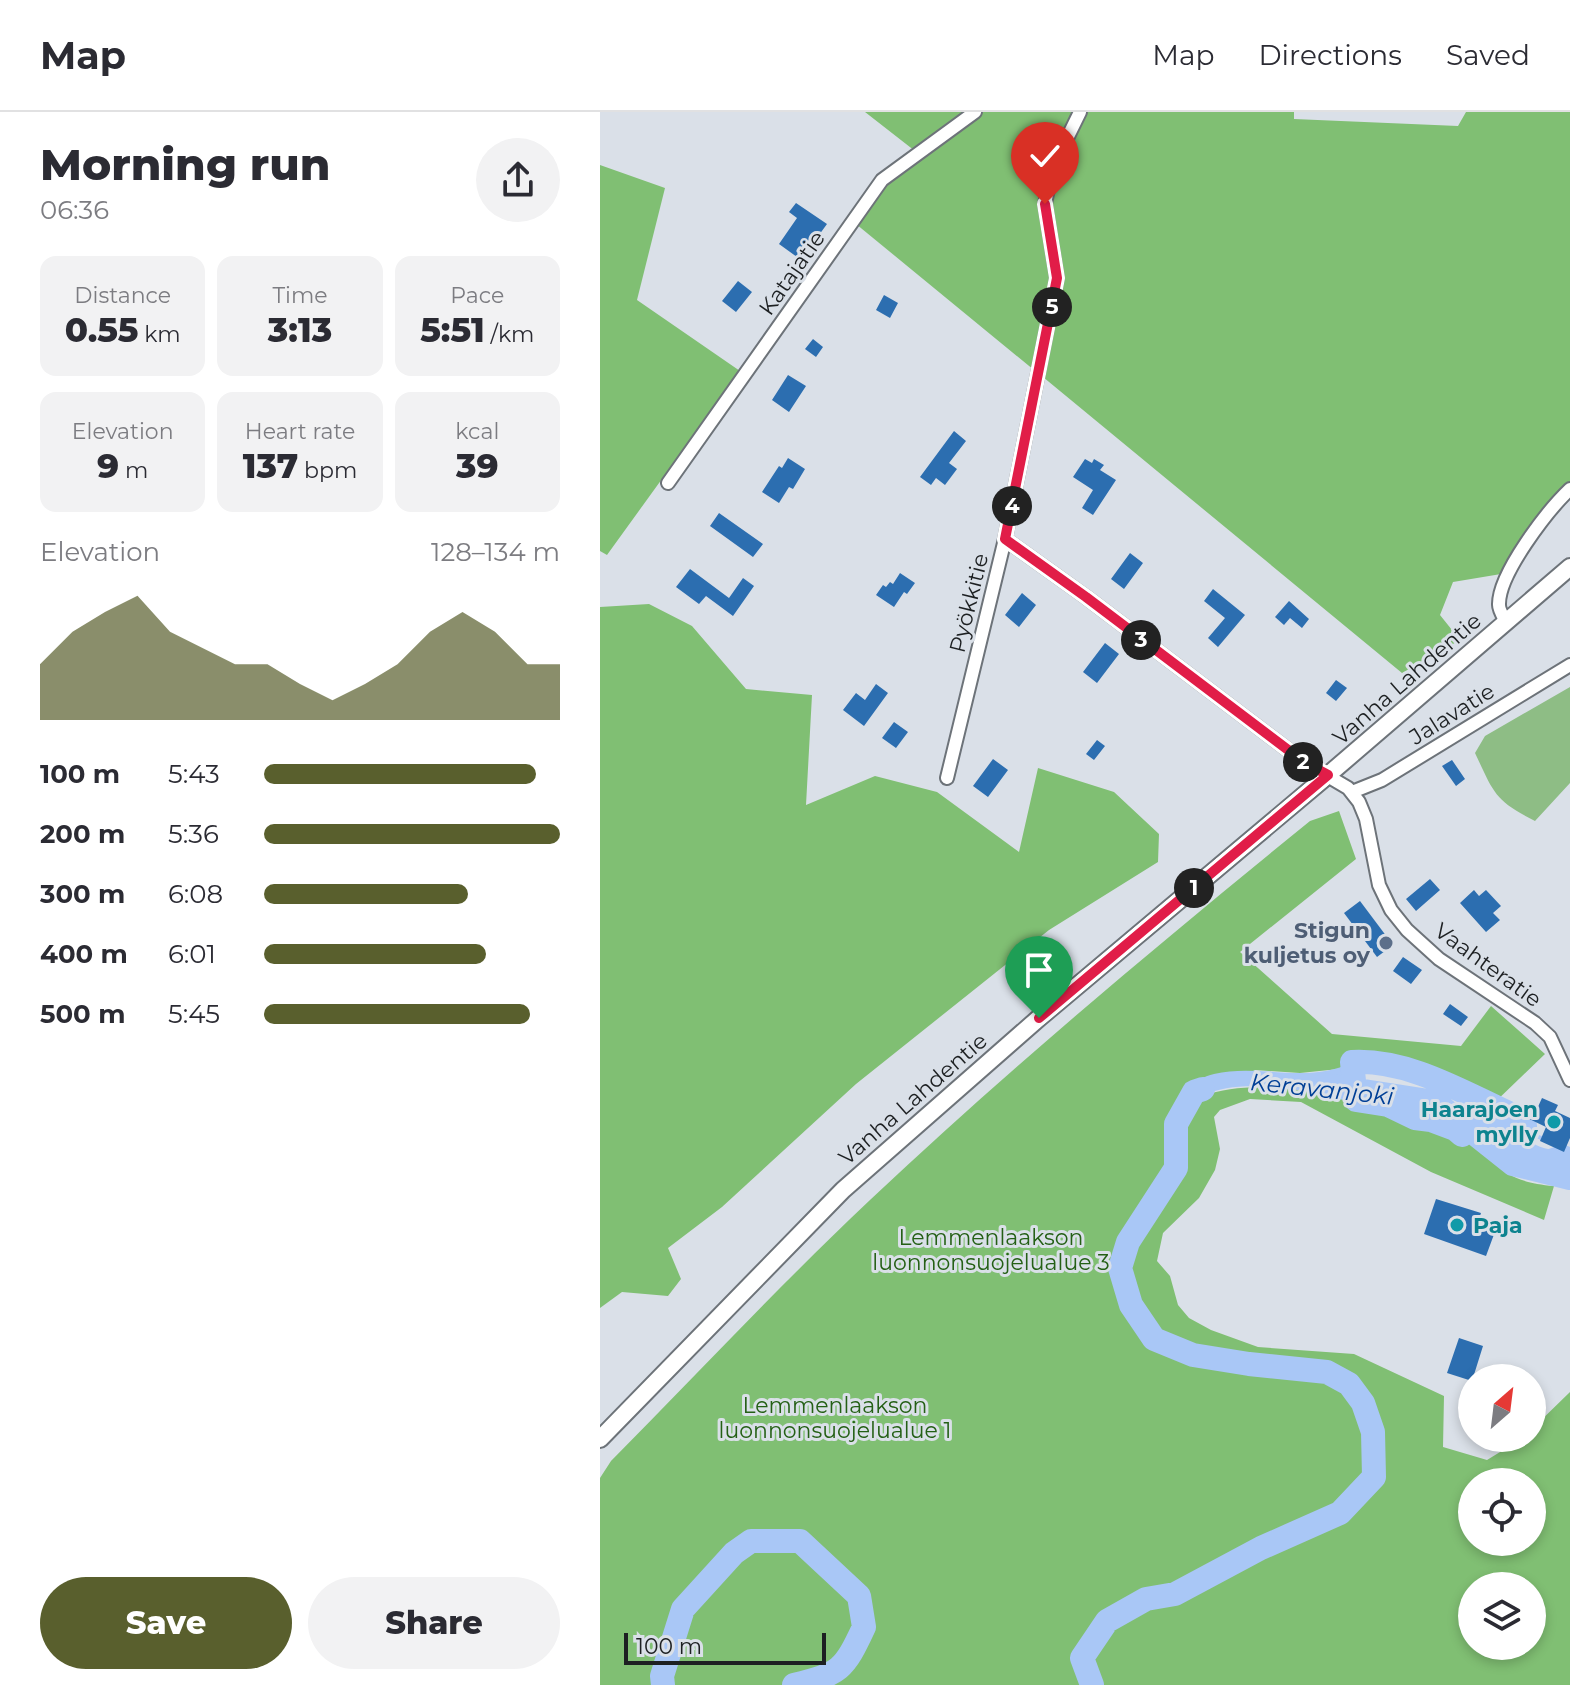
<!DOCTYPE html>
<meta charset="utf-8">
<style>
:root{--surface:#fff;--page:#f2f2f3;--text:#2b2b33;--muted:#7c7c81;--line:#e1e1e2;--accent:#595f2d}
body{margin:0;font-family:Montserrat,sans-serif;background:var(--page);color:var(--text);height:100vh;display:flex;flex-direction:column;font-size:30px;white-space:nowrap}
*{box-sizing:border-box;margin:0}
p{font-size:26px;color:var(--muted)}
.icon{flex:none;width:44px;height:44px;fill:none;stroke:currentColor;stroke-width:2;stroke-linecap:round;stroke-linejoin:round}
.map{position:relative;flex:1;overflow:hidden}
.details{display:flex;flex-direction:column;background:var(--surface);width:600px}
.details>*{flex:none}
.needle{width:52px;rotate:28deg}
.tools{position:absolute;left:858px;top:1252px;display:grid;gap:16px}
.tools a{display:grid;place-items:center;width:88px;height:88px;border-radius:50%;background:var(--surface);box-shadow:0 4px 12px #0003;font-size:40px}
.scale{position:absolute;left:24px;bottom:20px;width:202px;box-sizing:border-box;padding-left:8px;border:4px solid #1d2022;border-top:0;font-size:22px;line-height:28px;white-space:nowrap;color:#1d2022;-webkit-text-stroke:6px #dae0e8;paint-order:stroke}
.pin{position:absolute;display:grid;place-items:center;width:68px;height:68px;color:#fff;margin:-82px -34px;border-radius:50% 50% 50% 0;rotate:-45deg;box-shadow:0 0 8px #0007}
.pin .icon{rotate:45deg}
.km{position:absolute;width:40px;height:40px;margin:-20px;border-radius:50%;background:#222;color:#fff;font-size:22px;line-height:40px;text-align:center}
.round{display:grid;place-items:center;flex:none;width:84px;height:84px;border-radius:42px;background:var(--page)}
.head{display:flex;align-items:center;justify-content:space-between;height:136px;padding:0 40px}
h1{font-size:44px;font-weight:800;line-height:60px}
.figures{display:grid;grid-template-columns:repeat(3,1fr);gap:12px;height:136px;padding:8px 40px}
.figures div{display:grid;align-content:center;border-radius:16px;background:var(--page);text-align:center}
.figures b{font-size:34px;font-weight:800}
.figures small{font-size:22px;font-weight:400}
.figures p{font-size:22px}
.chart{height:224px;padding:16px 40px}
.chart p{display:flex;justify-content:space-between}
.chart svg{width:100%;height:144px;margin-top:8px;fill:var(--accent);opacity:.7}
.cta{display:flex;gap:16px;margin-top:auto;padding:16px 40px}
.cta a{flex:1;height:92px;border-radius:48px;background:var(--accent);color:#fff;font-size:32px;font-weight:800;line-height:92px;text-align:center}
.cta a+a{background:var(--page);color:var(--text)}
ul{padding:0 40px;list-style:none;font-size:26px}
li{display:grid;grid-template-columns:128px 96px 1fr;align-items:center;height:60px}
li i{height:20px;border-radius:10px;background:var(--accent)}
header{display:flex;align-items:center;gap:48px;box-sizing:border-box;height:112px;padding:0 40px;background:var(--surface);border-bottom:2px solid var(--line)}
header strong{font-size:38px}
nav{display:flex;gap:44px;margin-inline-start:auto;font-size:28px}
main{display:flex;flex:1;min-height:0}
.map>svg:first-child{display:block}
</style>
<header>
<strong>Map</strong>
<nav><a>Map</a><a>Directions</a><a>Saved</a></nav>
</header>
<main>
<section class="details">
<div class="head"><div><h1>Morning run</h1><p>06:36</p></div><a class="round"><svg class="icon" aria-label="share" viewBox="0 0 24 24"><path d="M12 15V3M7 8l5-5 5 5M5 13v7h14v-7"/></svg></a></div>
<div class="figures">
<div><p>Distance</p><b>0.55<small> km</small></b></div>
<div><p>Time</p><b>3:13</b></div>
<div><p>Pace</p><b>5:51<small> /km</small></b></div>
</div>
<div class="figures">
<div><p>Elevation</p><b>9<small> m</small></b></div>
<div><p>Heart rate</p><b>137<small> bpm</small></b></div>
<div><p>kcal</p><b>39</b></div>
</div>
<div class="chart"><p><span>Elevation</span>128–134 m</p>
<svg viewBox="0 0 160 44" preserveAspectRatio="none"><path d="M0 44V27L10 17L20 11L30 6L40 17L50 22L60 27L70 27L80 33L90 38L100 33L110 27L120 17L130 11L140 17L150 27L160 27V44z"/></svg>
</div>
<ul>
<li><b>100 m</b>5:43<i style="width:92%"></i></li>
<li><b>200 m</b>5:36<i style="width:100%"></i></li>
<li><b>300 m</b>6:08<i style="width:69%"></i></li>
<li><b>400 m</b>6:01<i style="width:75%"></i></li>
<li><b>500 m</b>5:45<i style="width:90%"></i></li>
</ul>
<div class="cta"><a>Save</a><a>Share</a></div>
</section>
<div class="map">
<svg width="970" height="1573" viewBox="0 0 970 1573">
<rect width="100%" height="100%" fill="#dae0e8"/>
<!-- green -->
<path fill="#8ebd85" d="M970,575V671L935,709C894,688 894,681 875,641L885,624Z"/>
<!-- forest -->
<path fill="#80bf73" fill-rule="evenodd" d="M265,0H364L315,39Z
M382,0H472L445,54L439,92L452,166L434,258L256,112L285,70Z
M486,0H694V7L858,14L866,0H970V370L917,432L901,462L853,470L840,503L860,528L802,561L443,265L464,163L452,92L458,58Z
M0,53L65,76L37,188L140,259L7,443L0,439Z
M49,492L92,514L146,577L212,583L206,693L275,664L337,680L419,740L438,656L514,680L559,722L558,750L449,818L256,972L122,1095L68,1136L81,1167L68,1184L22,1180L0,1196V495Z
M739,699L756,747L640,840L732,922L861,934L891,894L945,942L892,993L827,962L769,949L752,950L739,957L700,961L655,958L602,984C648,968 699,977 746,986C760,988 776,989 789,993C798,996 806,1003 816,1006C830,1010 845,1010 857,1019C899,1047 895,1069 954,1074L944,1108L831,1060L701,990L650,987L620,998L614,1005L620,1037L615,1058L599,1086L563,1121L557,1149L570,1164L578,1193L589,1206L611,1218L658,1235L754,1242L844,1284L843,1335L887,1348L923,1326H932V1317L970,1280V1573H0V1366L11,1349C97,1262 181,1172 270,1088C411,955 560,831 710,709ZM872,1370H932V1430H872ZM872,1474H932V1534H872Z"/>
<!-- water -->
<path fill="#a9c7f6" d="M752,950L756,988C717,981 642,964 605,983C598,987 594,996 590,1003L575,999L585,975C594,971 604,964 614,962C659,951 710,973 752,950Z"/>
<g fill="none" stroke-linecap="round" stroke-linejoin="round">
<!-- stream -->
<path stroke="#a9c7f6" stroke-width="4" d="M924,1018L941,1026
M962,1039L970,1065"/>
<!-- river -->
<path stroke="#a9c7f6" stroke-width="24" d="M725,973L835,990L913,1052L970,1066
M862,1023L855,1017L831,1008L815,1006L788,993L756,988L752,950C809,947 864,981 915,1004L925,1014L924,1021L888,1009L886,1016C898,1026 935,1050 950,1049C955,1048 959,1046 963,1045L970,1048
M63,1573L62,1564L83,1497L134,1441L151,1429H200L259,1484L264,1515C244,1558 240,1562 194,1573
M492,1573L482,1546L507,1509L546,1487L575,1482L661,1436L740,1401L774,1365L773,1320L763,1291L749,1272L727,1260L649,1252L593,1243L554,1227L531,1193L520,1156L528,1130L576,1056V1012L594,980L603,977"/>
</g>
<!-- building -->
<path fill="#2c6eb0" d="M196,91L227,112L219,123L215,119L197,145L179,132L197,106L189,100Z
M138,169L152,180L136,200L122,189Z
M284,183L298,191L290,206L276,198Z
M213,227L223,235L216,245L205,237Z
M188,263L206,274L189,300L172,288Z
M354,319L366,329L349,351L357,357L345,373L336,366L331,373L320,365Z
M188,346L205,357L193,377L189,375L179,391L162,380L179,354L182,356Z
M485,347L492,351L494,347L504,353L500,358L516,368L493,403L482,396L493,378L473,365Z
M119,401L163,432L153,445L110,414Z
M530,441L543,451L524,477L511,467Z
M90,457L129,486L143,466L154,474L133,504L106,484L99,492L76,475Z
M300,461L315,471L307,482L304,480L294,495L276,483L283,473L286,475L290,470L293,472Z
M613,477L645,503L618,535L608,526L625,506L604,489Z
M422,481L436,493L419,515L405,503Z
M689,489L709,507L702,516L690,506L684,513L675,505Z
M505,531L519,542L497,571L483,560Z
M736,568L747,576L736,589L726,581Z
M276,572L288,581L264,614L243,598L256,581L265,588Z
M294,610L308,620L296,636L282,626Z
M497,628L505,634L494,648L486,642Z
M393,647L408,658L388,685L373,674Z
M852,648L865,667L856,674L842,654Z
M830,767L840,778L816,799L806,787Z
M874,778L879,784L886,778L901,794L893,801L900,808L886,820L860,791Z
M760,789L793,833L777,845L744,801Z
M803,845L822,858L811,872L793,859Z
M850,892L868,905L861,914L843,902Z
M942,986L958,993L955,999L970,1006V1026L964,1040L940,1029L946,1015L923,1004L928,993L937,997Z
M836,1087L881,1101L878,1110L896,1117L886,1144L824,1122Z
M859,1226L883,1234L872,1269L847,1261Z"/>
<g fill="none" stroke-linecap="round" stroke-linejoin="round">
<!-- street casing -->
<g stroke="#6d7379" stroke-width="16">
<path id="street" d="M68,371L282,68L375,0
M405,427L486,485L704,650L748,676L759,690L766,707L779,773L791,798L807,818L839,847L935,911L950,925L970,968
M906,510C904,506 899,498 899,493C898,462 948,398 970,377
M347,666L405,427L457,166L445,92L452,57L480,0
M752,680L782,668L970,553"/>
</g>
<!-- secondary casing -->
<g stroke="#6d7379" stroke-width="20">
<path id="secondary" d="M0,1327L243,1078L439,906L728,663L970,455"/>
</g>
<!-- street -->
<use href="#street" stroke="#fff" stroke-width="12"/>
<!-- secondary -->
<use href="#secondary" stroke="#fff" stroke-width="16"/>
</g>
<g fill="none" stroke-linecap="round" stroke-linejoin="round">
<!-- route casing -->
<g stroke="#fff" stroke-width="16">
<path id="route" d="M439,906L728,663L704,650L486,485L405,427L457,166L445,92"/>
</g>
<!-- route -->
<use href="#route" stroke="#e11d48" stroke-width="10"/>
</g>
<!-- markers -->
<circle fill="#5c6f8a" stroke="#dae0e8" stroke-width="3" cx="786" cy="831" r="8"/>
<g fill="#0f9aa8" stroke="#dae0e8" stroke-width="3">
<circle cx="954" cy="1010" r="8"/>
<circle cx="857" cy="1113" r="8"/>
</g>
<g text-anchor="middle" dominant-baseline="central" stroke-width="6" stroke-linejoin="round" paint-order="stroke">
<!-- street labels -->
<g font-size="22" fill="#1d2022" stroke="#dae0e8">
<text transform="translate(192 161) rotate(-55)">Katajatie</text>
<text transform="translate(369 491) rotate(-76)">Pyökkitie</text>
<text transform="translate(807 567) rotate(-41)">Vanha Lahdentie</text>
<text transform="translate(852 602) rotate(-32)">Jalavatie</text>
<text transform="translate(888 853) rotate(36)">Vaahteratie</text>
<text transform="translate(313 987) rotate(-41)">Vanha Lahdentie</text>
</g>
<!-- service labels -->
<g font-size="22" font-weight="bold" fill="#4e5e75" stroke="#dae0e8" text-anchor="end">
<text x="770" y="818">Stigun<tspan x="770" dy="25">kuljetus oy</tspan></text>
</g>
<!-- culture labels -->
<g font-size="22" font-weight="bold" fill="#0d838f" stroke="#dae0e8" text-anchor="end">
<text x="938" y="997">Haarajoen<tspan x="938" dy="25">mylly</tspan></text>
<text x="873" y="1113" text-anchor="start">Paja</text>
</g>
<!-- park labels -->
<g font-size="22" fill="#246015" stroke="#dae0e8">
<text x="391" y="1125">Lemmenlaakson<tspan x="391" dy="25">luonnonsuojelualue 3</tspan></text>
<text x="235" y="1293">Lemmenlaakson<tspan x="235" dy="25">luonnonsuojelualue 1</tspan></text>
</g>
<!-- water labels -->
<g font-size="24" font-style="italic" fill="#003f96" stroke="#dae0e8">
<text transform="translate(722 977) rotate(6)">Keravanjoki</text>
</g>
</g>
</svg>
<div class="tools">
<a><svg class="needle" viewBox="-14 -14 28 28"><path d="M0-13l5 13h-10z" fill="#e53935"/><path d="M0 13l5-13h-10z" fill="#7c7c81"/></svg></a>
<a><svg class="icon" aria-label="locate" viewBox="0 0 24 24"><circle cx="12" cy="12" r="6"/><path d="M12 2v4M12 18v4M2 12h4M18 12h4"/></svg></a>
<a><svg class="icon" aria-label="layers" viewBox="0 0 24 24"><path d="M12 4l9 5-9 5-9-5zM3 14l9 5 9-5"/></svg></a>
</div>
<div class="scale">100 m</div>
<div class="pin" style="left:439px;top:906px;background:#1e9e55"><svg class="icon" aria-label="arrive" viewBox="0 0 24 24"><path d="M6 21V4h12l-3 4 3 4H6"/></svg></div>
<div class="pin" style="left:445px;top:92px;background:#d93025"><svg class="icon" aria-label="check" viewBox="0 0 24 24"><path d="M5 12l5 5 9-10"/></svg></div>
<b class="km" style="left:594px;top:776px">1</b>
<b class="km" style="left:703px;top:650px">2</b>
<b class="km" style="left:541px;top:528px">3</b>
<b class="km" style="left:412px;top:394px">4</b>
<b class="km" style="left:452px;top:195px">5</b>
</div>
</main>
